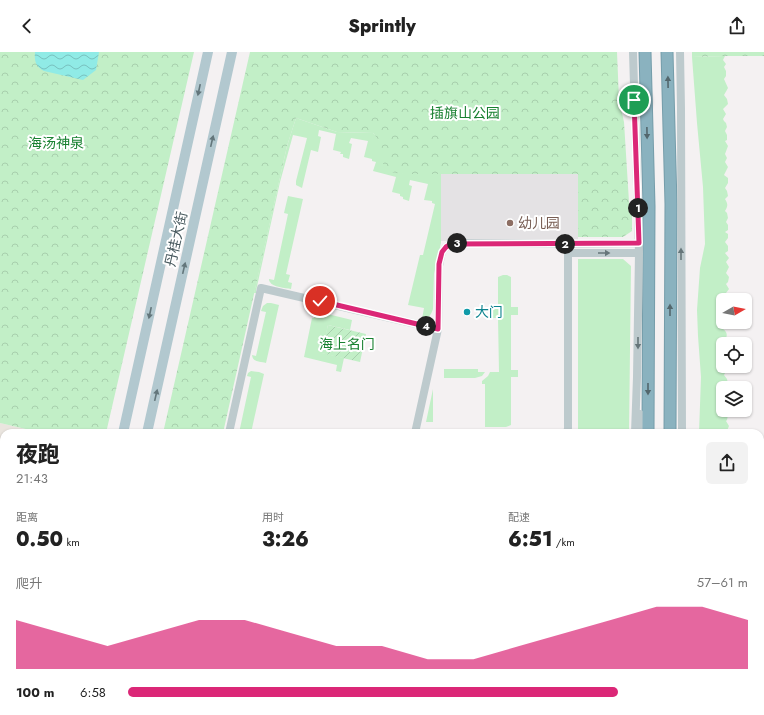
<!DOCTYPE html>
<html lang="zh">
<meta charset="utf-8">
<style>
:root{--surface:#fff;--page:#f2f2f2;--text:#222;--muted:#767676;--accent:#db2777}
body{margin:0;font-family:Jost,"Noto Sans SC",sans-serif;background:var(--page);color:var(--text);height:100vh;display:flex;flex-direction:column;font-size:15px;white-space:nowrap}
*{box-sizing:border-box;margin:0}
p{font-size:13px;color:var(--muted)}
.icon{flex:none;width:22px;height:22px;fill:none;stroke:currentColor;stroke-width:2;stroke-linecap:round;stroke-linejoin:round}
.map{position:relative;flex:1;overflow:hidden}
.side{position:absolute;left:0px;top:377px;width:764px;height:286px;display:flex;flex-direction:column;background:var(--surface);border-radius:12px 12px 0 0;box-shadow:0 1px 3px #0004}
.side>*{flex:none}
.needle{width:26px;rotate:81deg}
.controls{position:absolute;left:716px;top:241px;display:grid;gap:8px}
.controls a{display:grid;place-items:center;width:36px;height:36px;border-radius:6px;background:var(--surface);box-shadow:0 1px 3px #0004;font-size:20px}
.pin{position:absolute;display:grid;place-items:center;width:34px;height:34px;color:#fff;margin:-17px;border:2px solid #fff;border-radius:50%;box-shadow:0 1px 4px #0007}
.km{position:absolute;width:20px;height:20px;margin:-10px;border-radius:50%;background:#222;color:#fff;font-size:11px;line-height:20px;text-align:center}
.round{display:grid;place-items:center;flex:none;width:42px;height:42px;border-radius:6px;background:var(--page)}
.overview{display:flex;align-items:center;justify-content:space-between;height:68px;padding:0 16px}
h1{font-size:22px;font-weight:800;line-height:30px}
.figures{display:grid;grid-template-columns:repeat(3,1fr);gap:6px;height:68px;padding:4px 16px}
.figures div{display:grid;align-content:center}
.figures b{font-size:20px;font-weight:800}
.figures small{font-size:11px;font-weight:400}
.figures p{font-size:11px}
.chart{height:112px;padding:8px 16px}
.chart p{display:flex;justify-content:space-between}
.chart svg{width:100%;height:72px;margin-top:4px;fill:var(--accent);opacity:.7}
ul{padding:0 16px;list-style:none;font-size:13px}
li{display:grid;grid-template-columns:64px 48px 1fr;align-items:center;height:30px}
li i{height:10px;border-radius:5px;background:var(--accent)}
header{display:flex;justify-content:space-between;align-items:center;height:52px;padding:0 16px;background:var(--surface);font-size:18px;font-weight:800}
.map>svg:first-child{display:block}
</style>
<header><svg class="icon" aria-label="back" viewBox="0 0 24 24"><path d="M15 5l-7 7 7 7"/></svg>Sprintly<svg class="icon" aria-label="share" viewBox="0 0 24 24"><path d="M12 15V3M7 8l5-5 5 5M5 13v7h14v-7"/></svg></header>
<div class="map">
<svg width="764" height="663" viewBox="0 0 764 663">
<defs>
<pattern id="forest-crowns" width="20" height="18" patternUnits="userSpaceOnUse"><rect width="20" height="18" fill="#c2efc7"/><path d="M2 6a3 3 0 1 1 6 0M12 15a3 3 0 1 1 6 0" fill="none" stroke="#a8cfad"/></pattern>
<pattern id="garden-furrows" width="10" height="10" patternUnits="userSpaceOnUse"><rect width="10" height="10" fill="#c2efc7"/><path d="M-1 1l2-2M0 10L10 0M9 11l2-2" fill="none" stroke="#a8cfad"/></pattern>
<pattern id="water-waves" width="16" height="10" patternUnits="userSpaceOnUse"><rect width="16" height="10" fill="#90ebe6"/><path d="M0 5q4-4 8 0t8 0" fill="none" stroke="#78c1be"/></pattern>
</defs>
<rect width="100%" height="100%" fill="#f4f1f2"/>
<!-- commercial -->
<path fill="#eae5df" d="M0,371L43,381H4V585L0,604Z"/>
<!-- education -->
<path fill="#e4e2e4" d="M441,122H578V189H441Z"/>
<!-- grass -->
<path fill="#c2efc7" d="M725,4L723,8L726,12L724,15L726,19V24L724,27L728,36L724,43L727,47L728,52L723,57L726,62L723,67L724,69L726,71L727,75L725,79L727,83V88L725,89L728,94L725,102L727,106L725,110L728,115L724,123L728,126V131L725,136L727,139L728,144L725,147C728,152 728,154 725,159L727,161L728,166L726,170L728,173V178L725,180L728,182V186L725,190L728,194V199L725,201L729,206L726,210L729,215L726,221L729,225L728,230L726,232L729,237L726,241L728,245V248H723V256L721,258L723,260V270H724L722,272L723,277C727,280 728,283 725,288L727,292H723V314H728V315L724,323L727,327L728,332L725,336H723V358H726L725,359L728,363L727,368L726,369L729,374L726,381H699L701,325L698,284L697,258L700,216L705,192L703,135L697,71L692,5Z
M296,66L337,80L373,81L381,90L403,122H441V191L434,222L433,257C431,263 429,266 422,267L424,256L408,253L420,203H423L435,152L432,151V149L424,148L428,132L410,128L409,133L412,134L409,149L403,147V145L400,144V142L392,140L396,125L373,119L376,110L372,109V107L364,105L368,89L351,86L349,91L352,92L349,107L343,105V102H340L341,100L333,98L336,82L319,78L318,84L321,85L318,100L311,98L302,136L296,133V129L307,86L293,83L280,130L256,239L257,241H254L287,94Z
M288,144L303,147L286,222L290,223L288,230L292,231L291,237C286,236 272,235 270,230C269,229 269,228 269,227L274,228L288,162L284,161Z
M578,207H623L631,214L629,381H578Z
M503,223H507L511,225V255H518V263H511V318H518V325H511V373L506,375H485V332H482V329L488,324L490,320H499L498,266H492V254H498V225Z
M267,251H271L279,253L266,311C260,309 253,311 252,303L256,304L266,260L261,259L263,254Z
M315,259L352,268L350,278L328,273L322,301L344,306L341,320L336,319L337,313L304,305L312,266H314Z
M444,317H478V320H485L482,324L475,326H444Z
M251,319L259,320L264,322L251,381H239L251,325L247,324L248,321Z
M433,337V370H426Z
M760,542L764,547V613H760Z
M4,554V585L0,604V572Z
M162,659H179L182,663H161Z
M192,659H233L232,663H199L193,661Z
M344,659H366L365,663H341Z
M420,659H481L479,663H418Z
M525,659H598L596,663H523Z
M677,659H710L709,663H676Z"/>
<!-- forest -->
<path fill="url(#forest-crowns)" d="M0,0H194L106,381H43L0,371Z
M250,0H617L619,48L624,70L629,150L632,162V179L623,185H578V122H403L384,119L381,91L373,81L337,80L296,66L287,94L223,381H163Z
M692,0H764V4H725L692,5Z
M4,585V659H39L38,663H0V604Z
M106,659H162L161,663H105Z"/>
<!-- garden -->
<path fill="url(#garden-furrows)" d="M328,273L366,282L360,310L321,301Z"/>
<!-- water -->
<path fill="url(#water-waves)" d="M35,0H99L96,18L83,28L44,19C36,15 34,9 35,0Z"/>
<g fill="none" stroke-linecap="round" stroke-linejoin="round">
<!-- highway casing -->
<g stroke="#759daa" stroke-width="13">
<path id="highway" d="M645,0L649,154L648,381
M667,0L671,152L670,381
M622,663L624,659
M646,663L647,659"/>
</g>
<!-- minor -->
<path stroke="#bdcacd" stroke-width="8" d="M633,0L639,201L637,325L635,381
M680,0L681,56L682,381
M569,201H639
M640,362L642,381
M229,381L261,236L438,277
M415,381L438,277L439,214L441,204L442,200L446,195L451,192L455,191L568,192L639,191
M567,381L568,376V192
M760,624H764
M184,659L187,663
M337,663L340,659
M518,663L520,659
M606,663L607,659
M663,663L664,659"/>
<!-- major -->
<path stroke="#b2c8cf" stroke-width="10" d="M123,381L208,0
M147,381L232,0
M49,663L50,659
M64,663L65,659
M81,663V659
M94,663L95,659"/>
<!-- highway -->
<use href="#highway" stroke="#8ab2bf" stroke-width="11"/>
</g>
<!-- one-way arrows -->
<defs><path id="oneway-solid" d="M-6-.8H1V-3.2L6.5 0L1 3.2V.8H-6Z"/></defs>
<g fill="#53676d">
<use href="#oneway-solid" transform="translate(668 30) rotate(-91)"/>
<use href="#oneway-solid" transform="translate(647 81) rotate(89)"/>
<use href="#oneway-solid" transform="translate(670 258) rotate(-90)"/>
<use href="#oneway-solid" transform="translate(648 337) rotate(90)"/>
</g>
<g fill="#63767b">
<use href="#oneway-solid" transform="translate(199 38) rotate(102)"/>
<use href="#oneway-solid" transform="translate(212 89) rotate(-77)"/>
<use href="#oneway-solid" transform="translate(184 216) rotate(-77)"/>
<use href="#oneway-solid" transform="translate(150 261) rotate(102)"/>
<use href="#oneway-solid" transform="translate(156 343) rotate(-77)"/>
</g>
<g fill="#66767a">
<use href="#oneway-solid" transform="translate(604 201)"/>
<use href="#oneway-solid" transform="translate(681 202) rotate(-90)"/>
<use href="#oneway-solid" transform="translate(638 291) rotate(90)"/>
</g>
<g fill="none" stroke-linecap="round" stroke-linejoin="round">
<!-- route casing -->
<g stroke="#fff" stroke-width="8">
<path id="route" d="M320,249L438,277L439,212L442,200L446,195L451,192L639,191L634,48"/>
</g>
<!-- route -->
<use href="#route" stroke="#db2777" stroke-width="5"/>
</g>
<!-- markers -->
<circle fill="#8d6e63" stroke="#fff" stroke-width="1.5" cx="510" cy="171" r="4"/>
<circle fill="#0f9aa8" stroke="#fff" stroke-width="1.5" cx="467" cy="260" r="4"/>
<g text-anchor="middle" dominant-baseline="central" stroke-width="4" stroke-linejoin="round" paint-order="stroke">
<!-- park labels -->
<g font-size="14" fill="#198131" stroke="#fff">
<text x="465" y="61">插旗山公园</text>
<text x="56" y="91">海汤神泉</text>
<text x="347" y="292">海上名门</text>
</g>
<!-- education labels -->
<g font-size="14" fill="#785e54" stroke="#fff" text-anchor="start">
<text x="518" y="171">幼儿园</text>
</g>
<!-- street labels -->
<g font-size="14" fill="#495a5f" stroke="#fff">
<text transform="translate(176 187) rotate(-77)">丹桂大街</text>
</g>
<!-- culture labels -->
<g font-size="14" fill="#0d838f" stroke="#fff" text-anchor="start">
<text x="475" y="260">大门</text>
</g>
</g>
</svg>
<div class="controls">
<a><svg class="needle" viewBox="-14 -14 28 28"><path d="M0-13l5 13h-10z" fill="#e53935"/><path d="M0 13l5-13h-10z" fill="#767676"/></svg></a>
<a><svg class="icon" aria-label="locate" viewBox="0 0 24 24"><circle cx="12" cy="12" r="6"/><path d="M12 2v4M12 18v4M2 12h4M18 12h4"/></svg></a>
<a><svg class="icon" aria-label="layers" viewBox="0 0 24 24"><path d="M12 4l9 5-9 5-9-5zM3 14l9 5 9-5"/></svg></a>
</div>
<div class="pin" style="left:634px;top:48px;background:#1e9e55"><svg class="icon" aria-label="arrive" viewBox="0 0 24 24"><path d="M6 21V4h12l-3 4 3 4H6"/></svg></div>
<div class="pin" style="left:320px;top:249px;background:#d93025"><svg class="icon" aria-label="check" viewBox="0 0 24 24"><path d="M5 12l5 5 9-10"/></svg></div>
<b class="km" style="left:638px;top:156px">1</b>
<b class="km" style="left:565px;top:192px">2</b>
<b class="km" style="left:457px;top:191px">3</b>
<b class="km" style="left:426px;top:274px">4</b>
<section class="side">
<div class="overview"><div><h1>夜跑</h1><p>21:43</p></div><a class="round"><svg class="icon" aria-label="share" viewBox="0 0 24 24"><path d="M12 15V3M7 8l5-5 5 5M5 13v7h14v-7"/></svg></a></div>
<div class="figures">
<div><p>距离</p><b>0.50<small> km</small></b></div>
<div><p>用时</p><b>3:26</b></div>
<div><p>配速</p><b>6:51<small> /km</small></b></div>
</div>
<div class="chart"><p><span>爬升</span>57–61 m</p>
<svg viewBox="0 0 160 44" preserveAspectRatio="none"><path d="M0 44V14L10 22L20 30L30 22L40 14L50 14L60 22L70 30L80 30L90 38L100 38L110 30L120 22L130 14L140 6L150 6L160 14V44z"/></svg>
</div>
<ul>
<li><b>100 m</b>6:58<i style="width:79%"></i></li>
</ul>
</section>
</div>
